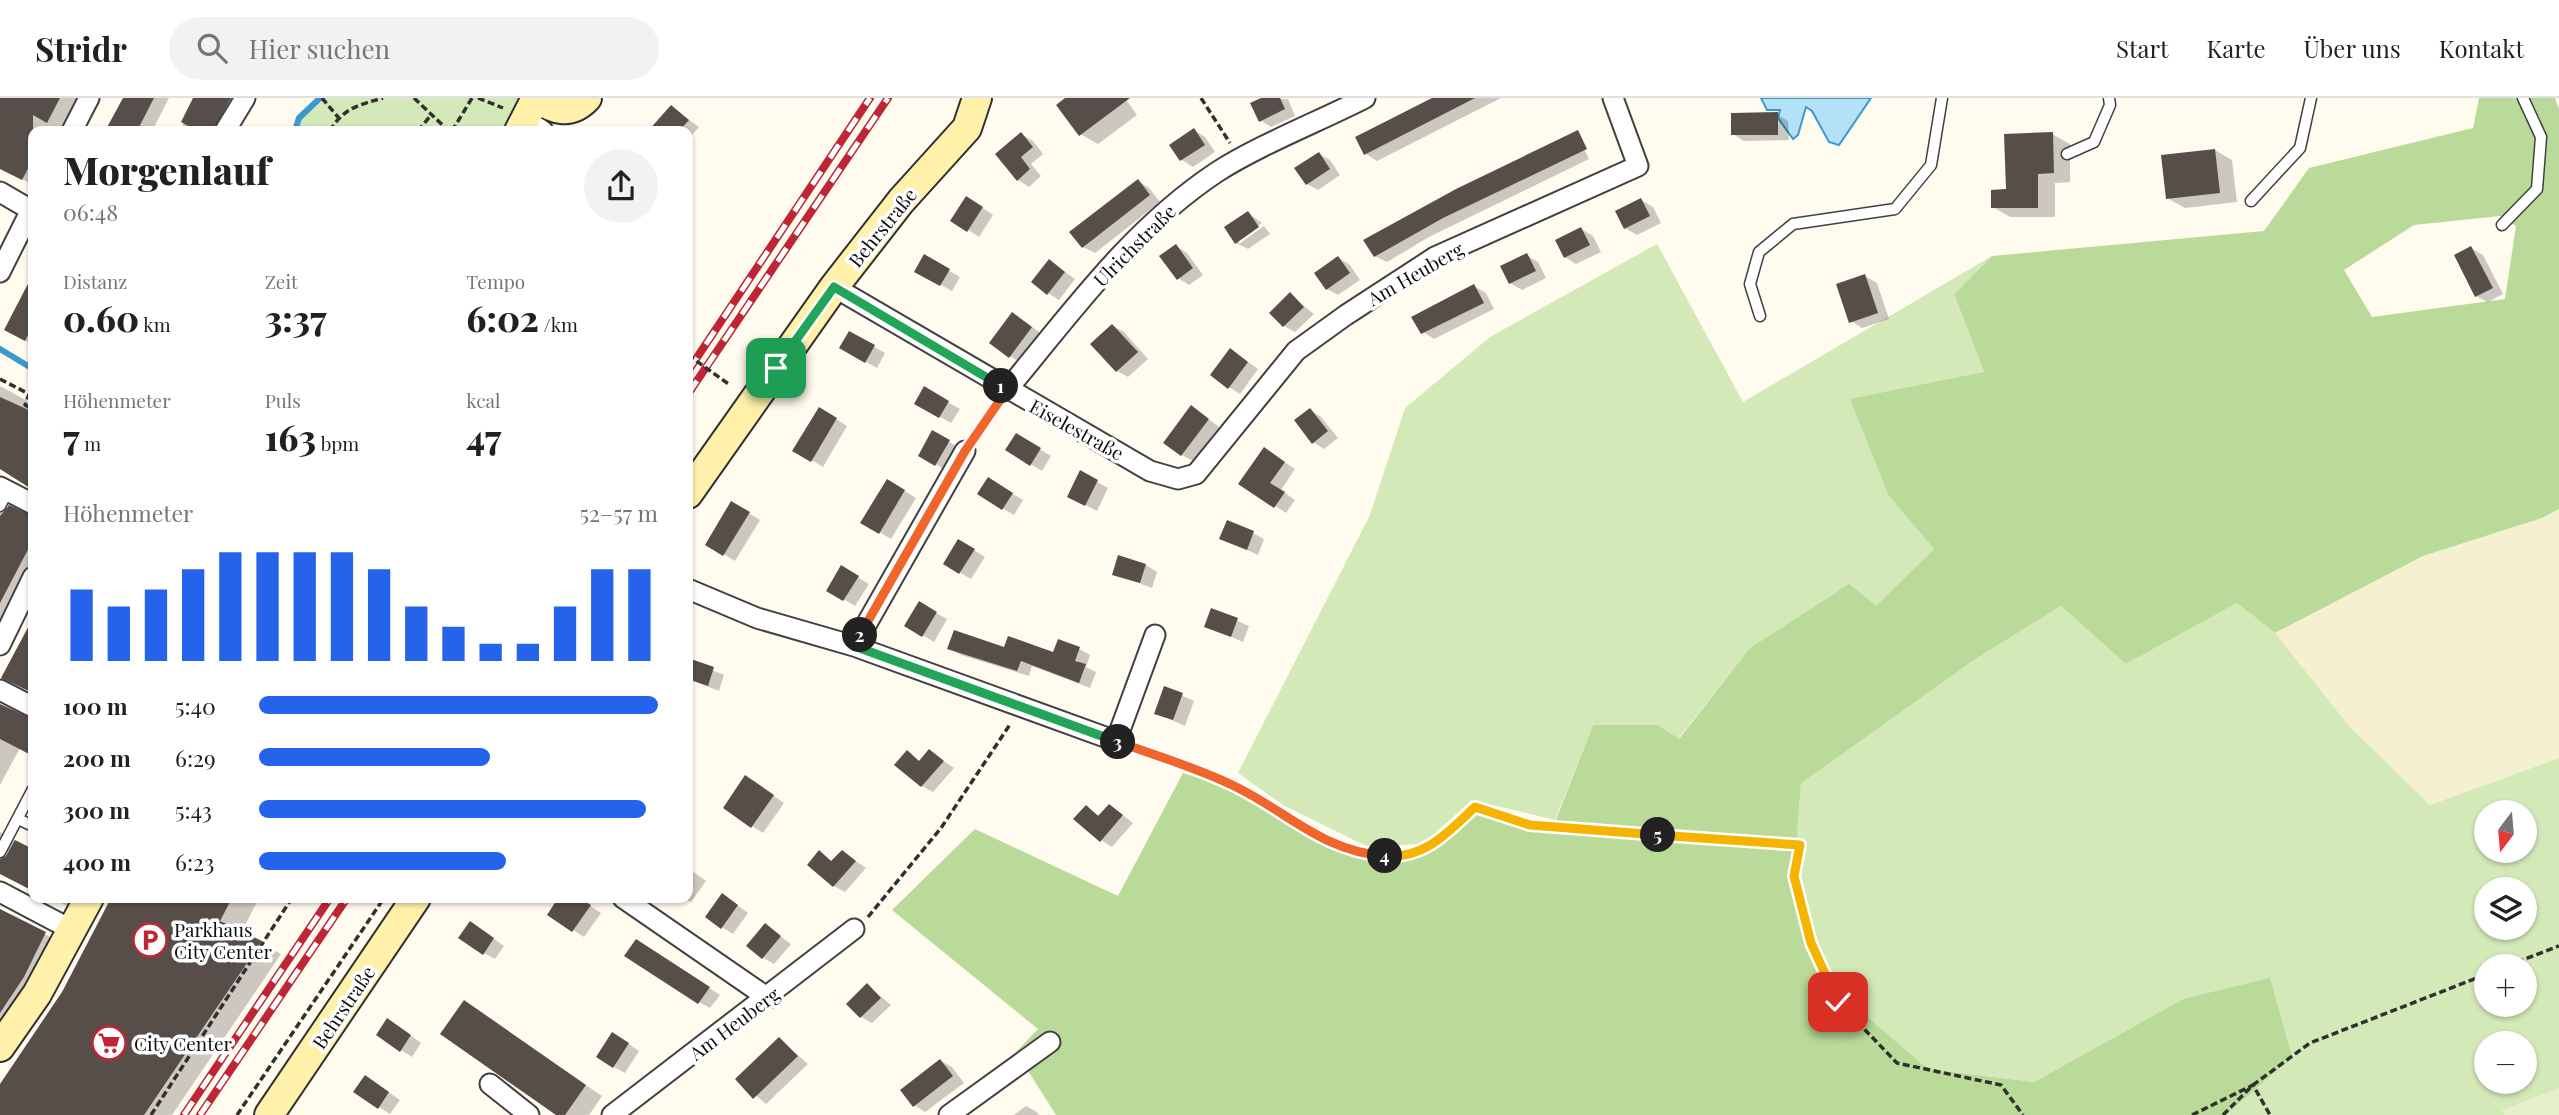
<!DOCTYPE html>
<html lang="de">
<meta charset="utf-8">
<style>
:root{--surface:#fff;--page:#f2f2f2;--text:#202124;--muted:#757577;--line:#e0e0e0;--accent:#2563eb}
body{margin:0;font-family:"Playfair Display",serif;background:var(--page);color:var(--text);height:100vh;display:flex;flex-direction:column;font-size:26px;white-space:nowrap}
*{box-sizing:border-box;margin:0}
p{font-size:23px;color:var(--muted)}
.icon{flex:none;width:38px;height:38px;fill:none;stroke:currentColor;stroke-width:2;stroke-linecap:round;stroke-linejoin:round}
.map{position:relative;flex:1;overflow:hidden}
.details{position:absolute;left:28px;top:28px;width:665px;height:777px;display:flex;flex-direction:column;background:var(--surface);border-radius:14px;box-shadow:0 2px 5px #0004}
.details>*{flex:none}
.needle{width:46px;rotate:196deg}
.buttons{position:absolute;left:2474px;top:702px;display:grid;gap:14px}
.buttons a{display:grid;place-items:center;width:63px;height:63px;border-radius:50%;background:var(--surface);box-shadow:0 2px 5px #0004;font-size:35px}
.pin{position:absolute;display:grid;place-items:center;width:60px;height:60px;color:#fff;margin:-30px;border-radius:14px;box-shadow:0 4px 10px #0006}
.km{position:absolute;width:35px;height:35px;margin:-18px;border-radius:50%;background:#222;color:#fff;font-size:19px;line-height:35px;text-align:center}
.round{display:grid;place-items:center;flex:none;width:74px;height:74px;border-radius:37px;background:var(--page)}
.overview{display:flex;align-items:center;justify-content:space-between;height:119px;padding:0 35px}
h1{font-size:38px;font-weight:800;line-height:52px}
.metrics{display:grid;grid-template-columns:repeat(3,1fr);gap:10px;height:119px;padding:7px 35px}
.metrics div{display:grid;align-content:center}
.metrics b{font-size:35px;font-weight:800}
.metrics small{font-size:19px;font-weight:400}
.metrics p{font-size:19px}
.chart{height:196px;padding:14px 35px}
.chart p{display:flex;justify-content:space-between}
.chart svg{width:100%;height:126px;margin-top:7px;stroke:var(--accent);stroke-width:6}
ul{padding:0 35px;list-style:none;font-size:23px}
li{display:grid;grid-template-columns:112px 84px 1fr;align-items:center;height:52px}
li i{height:18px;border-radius:9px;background:var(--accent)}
header{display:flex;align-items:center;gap:42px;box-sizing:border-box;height:98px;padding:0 35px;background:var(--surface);border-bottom:2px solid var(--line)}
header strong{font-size:33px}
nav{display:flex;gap:38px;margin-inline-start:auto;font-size:24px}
.search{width:490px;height:63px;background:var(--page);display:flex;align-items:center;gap:18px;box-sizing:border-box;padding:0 24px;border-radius:38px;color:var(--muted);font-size:26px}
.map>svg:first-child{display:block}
</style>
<header>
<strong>Stridr</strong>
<div class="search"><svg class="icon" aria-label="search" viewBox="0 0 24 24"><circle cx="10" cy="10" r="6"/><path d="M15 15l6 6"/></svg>Hier suchen</div>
<nav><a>Start</a><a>Karte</a><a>Über uns</a><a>Kontakt</a></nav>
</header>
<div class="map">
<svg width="2559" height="1017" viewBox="0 0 2559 1017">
<rect width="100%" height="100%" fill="#fffbef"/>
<!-- farmland -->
<path fill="#f5f0cf" d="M2559,411V660L2430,707L2350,629L2275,535L2423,458L2542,420Z"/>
<!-- green -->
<path fill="#d4e9b8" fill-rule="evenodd" d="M320,0H519L520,5L501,33H295L299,20Z
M1657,146L1743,304L1992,158L1954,196L1984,274L1889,398L1934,451L1876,508L1749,551L1678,641L1593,627L1555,722L1472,702L1423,746L1366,748L1283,707L1238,675L1370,417L1405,310L1490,239Z
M2237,505L2275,535L2350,629L2430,707L2559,660V1017H2223L2183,901L2034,984L1928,971L1830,887L1794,778L1801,684L1974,562L2061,508L2126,566ZM2487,714H2525V752H2487ZM2487,791H2525V830H2487ZM2487,868H2525V906H2487ZM2487,945H2525V984H2487Z"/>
<!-- forest -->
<path fill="#b9da98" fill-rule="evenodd" d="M2479,0H2555L2559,11V411L2542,420L2423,458L2275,535L2237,505L2126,566L2061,508L1974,562L1801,685L1794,778L1830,887L1928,971L2034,984L2183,901L2270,880L2292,959L2226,1017H1056L1016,954L1038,931L892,812L975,731L1118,798L1183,675L1235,691L1308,740L1397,766L1431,752L1475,713L1552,732L1593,627H1658L1679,641L1749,551L1849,486L1876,508L1934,451L1889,398L1850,301L1984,274L1954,196L1992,158L2264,133L2309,70L2473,30ZM2500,118L2516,128L2505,201L2372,219L2344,172L2414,127Z"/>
<!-- pitch -->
<path fill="#e5f0ca" d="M2559,990V1017H2504L2502,1012Z"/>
<!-- water -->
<path fill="#b4e1f6" stroke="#3b9acd" stroke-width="2" d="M1761,0H1871L1839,47L1829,44L1812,13L1806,9L1798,37L1793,41L1778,20L1780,12H1767Z"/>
<!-- shadow -->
<path fill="#0003" d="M0,0H77L61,33H33V87L0,69Z
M125,0H169L152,33H107Z
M195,0H246L226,33H180Z
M1068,0H1125L1137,17L1098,46L1080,36Z
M1265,0L1288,1L1295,18L1271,29L1260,22Z
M1437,0H1501L1377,63L1366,56Z
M671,9L699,29L688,42V33H650Z
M1777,16L1788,23L1789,42L1744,43L1733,36Z
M1194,32L1205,39L1215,54L1193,69L1182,62L1172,47Z
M1021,36L1033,43L1043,56L1031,66L1041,78L1029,89L1018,82L997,56Z
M2052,36L2070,46V84L2055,85V119H2010L1993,109Z
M1581,45L1589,61L1429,139L1387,164L1375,158L1366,142Z
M2215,52L2232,62L2237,104L2185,110L2167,100Z
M1319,56L1330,62L1340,77L1318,92L1307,86Z
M1138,83L1149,90L1160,104L1095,155L1083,149Z
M1641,102L1653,109L1661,125L1637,137L1625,130Z
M978,107L993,117L979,139L953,122Z
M1248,115L1262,125L1239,141V146L1264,128L1270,136L1248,151L1236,145Z
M1581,131L1593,138L1601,154L1576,166L1565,159Z
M1176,148L1187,155L1203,177L1189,187L1178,180Z
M2471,150L2483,157L2503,196L2488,204L2476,198Z
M1526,157L1538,164L1546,180L1522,192L1510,185Z
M925,159L960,179L952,193L916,173Z
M1339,160L1350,167L1360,182L1338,197L1327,191Z
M1050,163L1075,181L1059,202L1048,195Z
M1865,178L1877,185L1889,221L1862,230L1851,223Z
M31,184L33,185V247L7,232Z
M1474,188L1486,195L1494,211L1434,241L1423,234Z
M1290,197L1314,216L1295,234L1284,228Z
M1024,223L1042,236L1021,265L1010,258Z
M1113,228L1124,234L1148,261L1128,279L1117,273Z
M850,235L885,255L877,270L841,250Z
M1231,252L1258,271L1240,296L1229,289Z
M0,288L33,306V387L0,370Z
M924,291L960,311L951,325L916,305Z
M820,311L847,328L823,369L795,352Z
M1310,312L1321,319L1338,340L1324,351L1313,344Z
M1202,316L1219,329L1193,363L1182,357Z
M933,335L960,350L947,373L920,357Z
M1016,337L1051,358L1042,373L1008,352Z
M1275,358L1295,371L1281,392L1295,402L1286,415L1241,385Z
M1081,375L1108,390L1097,413L1080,404Z
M988,381L1023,402L1014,417L979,396Z
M888,383L916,400L891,441L863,424Z
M732,405L760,422L735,463L707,446Z
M0,406L33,423V480L0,545Z
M1253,435L1264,441L1258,457L1221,440Z
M959,443L985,459L971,481L945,466Z
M1146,467L1157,474L1152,490L1114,476Z
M842,470L869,486L855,508L828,492Z
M920,506L947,521L934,544L907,528Z
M1212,512L1249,528L1243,544L1206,528Z
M949,550L1054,556L1079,551L1090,557L1086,569L1096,574L1090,590L1032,568L1029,578L961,557Z
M688,562L724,577L719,593L688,581Z
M1165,590L1194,603L1185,628L1156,615Z
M0,609L33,626V657L20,650L0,687Z
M930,654L954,670L933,694L922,688L907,655L921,664Z
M757,686L784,705L763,735L752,728Z
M1086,709L1100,718L1120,715L1133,725L1112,749L1101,742Z
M0,734L33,753V790L0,773Z
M842,754L866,770L845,794L834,788L819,755L833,764Z
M688,770L706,783L691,804L684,800H688Z
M51,800H87L79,814Z
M113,800H259L241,835L281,856L172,1017H0V989L63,895Z
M561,800H578L601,815L584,839L549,816Z
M733,804L748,815L733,836L722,829Z
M0,813L62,845L0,951Z
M765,827L791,846L774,866L763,860Z
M482,832L504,848L495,861L484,855Z
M648,850L720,897L710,910L699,904Z
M867,887L891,907L872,925L861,919Z
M465,904L602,998L589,1017H559Z
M399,929L421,945L412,959L401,952Z
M779,941L808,966L766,1006L737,981Z
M624,943L639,953L625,975L614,969Z
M941,963L952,969L964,985L925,1014L914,1007Z
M377,986L400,1002L390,1016L379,1009Z
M1026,1008L1037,1014L1039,1017H1014Z"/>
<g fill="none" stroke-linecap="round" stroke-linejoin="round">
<!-- stream -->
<path stroke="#3b9acd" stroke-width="6" d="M295,33L299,20L320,0
M0,251L33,271"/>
</g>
<!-- building -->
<path fill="#574e4a" d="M0,0H60L47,25L33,17V61L22,82L0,71Z
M123,0H154L137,33H105Z
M193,0H231L213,33H197L181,24Z
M1065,0H1130L1079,38L1056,7Z
M1261,0H1280L1285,11L1259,24L1250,5Z
M1432,0H1475L1364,57L1355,39Z
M671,7L689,22L679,33H648Z
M1778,14V37H1731V15Z
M1194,30L1205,47L1180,63L1169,47Z
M1578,32L1587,51L1443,120L1374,159L1363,142L1456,91Z
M1021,34L1033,49L1021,59L1030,71L1017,83L995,56Z
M2053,34L2054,75L2038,76V110H1991V92L2006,91L2004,36Z
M2215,51L2220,95L2166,101L2161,57Z
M1319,54L1330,71L1306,87L1294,70Z
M1138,81L1150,97L1082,150L1069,134Z
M966,98L983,109L967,134L950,123Z
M1641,100L1650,118L1624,131L1615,113Z
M1248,113L1259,129L1235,146L1224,129Z
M1581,129L1590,147L1564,160L1555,142Z
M1176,146L1193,170L1177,182L1159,158Z
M2471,148L2493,190L2475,199L2454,157Z
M1527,155L1536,173L1509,186L1500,168Z
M924,156L950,171L940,188L914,174Z
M1338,158L1350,175L1326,192L1314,175Z
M1049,161L1065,174L1047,197L1031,184Z
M33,176V227L25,243L4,232Z
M1865,176L1878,215L1849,225L1836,186Z
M1474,186L1484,205L1421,236L1411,219Z
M1290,194L1304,209L1283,229L1269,215Z
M1012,214L1032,229L1009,260L989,245Z
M1112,226L1138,254L1116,274L1090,246Z
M849,233L875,247L865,265L839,250Z
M1230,250L1248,264L1228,291L1210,277Z
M924,288L949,303L939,320L914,306Z
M0,299L33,314V392L0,371Z
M1191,307L1209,321L1181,358L1163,345Z
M819,309L837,320L811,364L792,353Z
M1310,310L1328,333L1312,346L1294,322Z
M932,332L950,342L935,368L918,358Z
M1016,335L1041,350L1030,368L1005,352Z
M1264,349L1285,364L1270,385L1285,394L1274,410L1238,386Z
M1080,372L1098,382L1085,408L1067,399Z
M988,379L1013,395L1002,412L977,396Z
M887,381L905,392L879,436L860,425Z
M731,403L750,414L723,458L705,447Z
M9,407L33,418V442L0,505V418Z
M1227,422L1254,433L1247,452L1219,441Z
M958,441L975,451L959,476L943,466Z
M1118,457L1146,466L1140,485L1112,477Z
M841,467L859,478L843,503L826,493Z
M919,503L937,514L922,539L904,528Z
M1211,510L1238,520L1231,539L1204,529Z
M33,520V595L1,580Z
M954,532L1004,549L1008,538L1053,554L1058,541L1080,549L1075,563L1086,566L1079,585L1021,563L1017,573L947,551Z
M688,560L714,569L708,588L688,581Z
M1164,588L1183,595L1173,622L1154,616Z
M0,606L33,621V658L0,641Z
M929,651L944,663L921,689L894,667L907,652L919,663Z
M745,677L774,697L751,730L723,710Z
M1109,706L1123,717L1100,744L1073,721L1086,707L1098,718Z
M15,742L33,751V793L0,776V761L6,758Z
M819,752L831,763L842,752L856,763L833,789L807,767Z
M722,795L738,807L721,831L705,819Z
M111,800H232L220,823L262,843L144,1017H0V986L62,894Z
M558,800H579L591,807L572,834L547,817Z
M0,811L46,834L24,879L0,915Z
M470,823L494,840L483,857L458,840Z
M765,825L781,838L762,861L746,848Z
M636,841L710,889L698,906L624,858Z
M867,885L881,900L860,920L846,906Z
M464,902L586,987L565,1017H556L440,936Z
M387,920L411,937L400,954L376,937Z
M612,934L629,945L613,970L596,959Z
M779,939L798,958L753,1001L735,981Z
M940,961L953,978L913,1009L900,992Z
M365,977L389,994L378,1011L353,994Z"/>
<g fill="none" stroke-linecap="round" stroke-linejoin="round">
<!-- lane casing -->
<g stroke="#414141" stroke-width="13">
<path id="lane" d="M2067,56L2094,44L2110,7L2109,0
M2251,103L2300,50L2311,0
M2502,127L2537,91L2541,39L2523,0
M1760,218L1750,186L1759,154L1793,126L1895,111L1931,67L1942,0
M0,408L8,393
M18,721L33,728
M0,754L33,691"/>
</g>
<!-- street casing -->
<g stroke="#414141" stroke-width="23">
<path id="street" d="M539,30L543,33
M72,33L89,0
M225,33L245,0
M0,94L31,112
M0,174L33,108
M834,189L1150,373L1178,381L1196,376L1296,253L1346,217L1435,159L1638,68L1613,0
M1007,292C1072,214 1131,131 1217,74C1259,47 1320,23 1365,0
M0,389L33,406
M688,491L757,520L854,548L1116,643L1155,537
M0,547L33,479
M854,548L965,353
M0,592L33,609
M0,794L72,832
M623,800L768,900
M490,986L529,1017
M612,1017L854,831
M949,1017L1050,944"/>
</g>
<!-- secondary casing -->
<g stroke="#303030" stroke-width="32">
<path id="secondary" d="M538,0C554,13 571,17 587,0
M519,33L536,0
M688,396L834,189L901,103L967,30L977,0
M0,949L37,896L89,800
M269,1017L416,800"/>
</g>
<!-- path -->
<path stroke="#303030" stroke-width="3.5" stroke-dasharray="7 3.5" stroke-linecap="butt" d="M322,0L338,19
M414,0L449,33
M478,0L503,10
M1201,0L1230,45
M330,33C343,10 359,7 383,0
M418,33L431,17
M452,33L472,0
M0,281L29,296L25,307L33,311
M975,337L996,305
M1135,650L1232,687L1309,735L1360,756L1403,759L1434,747L1475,709L1530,727L1800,748L1794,778L1811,845L1838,904L1897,965L2001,987L2023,1017
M868,819L941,730L1011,625
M2507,868L2559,848
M151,1017L292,800
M237,1017L384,800
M2192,1017L2253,987L2270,1017
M2223,1017L2253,987L2310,945L2487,876"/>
<!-- lane -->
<use href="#lane" stroke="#fff" stroke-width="10"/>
<!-- street -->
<use href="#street" stroke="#fff" stroke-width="19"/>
<!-- secondary -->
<use href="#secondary" stroke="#fff1aa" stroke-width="28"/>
<!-- rail casing -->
<g stroke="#be2635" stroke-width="8">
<path id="rail" d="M688,273L870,0
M688,296L888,0
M184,1017L330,800
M200,1017L347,800"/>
</g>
<!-- rail -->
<use href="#rail" stroke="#fff" stroke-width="5" stroke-dasharray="16" stroke-linecap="butt"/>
<!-- path-bridge -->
<path stroke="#303030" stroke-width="3.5" stroke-dasharray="7 3.5" stroke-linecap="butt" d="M688,257L730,287"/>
</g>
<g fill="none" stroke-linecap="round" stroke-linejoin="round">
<!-- split-1 casing -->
<g stroke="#fff" stroke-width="14">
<path id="split-1" d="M776,270L834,189L1001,288"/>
</g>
<!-- split-2 casing -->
<g stroke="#fff" stroke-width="14">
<path id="split-2" d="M860,537L965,353L1007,292L1001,288"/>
</g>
<!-- split-3 casing -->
<g stroke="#fff" stroke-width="14">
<path id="split-3" d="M860,537L854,548L1118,644"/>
</g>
<!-- split-4 casing -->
<g stroke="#fff" stroke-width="14">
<path id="split-4" d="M1118,644C1155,657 1194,669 1230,686C1285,711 1320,753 1385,758"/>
</g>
<!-- split-5 casing -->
<g stroke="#fff" stroke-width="14">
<path id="split-5" d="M1385,758C1425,761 1448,734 1475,709L1530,727L1658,737"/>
</g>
<!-- split-6 casing -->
<g stroke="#fff" stroke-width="14">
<path id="split-6" d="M1658,737L1800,747L1794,778L1811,845L1838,904"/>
</g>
<!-- split-1 -->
<use href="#split-1" stroke="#22a559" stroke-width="9"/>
<!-- split-2 -->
<use href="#split-2" stroke="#f0652b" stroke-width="9"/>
<!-- split-3 -->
<use href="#split-3" stroke="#22a559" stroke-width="9"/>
<!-- split-4 -->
<use href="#split-4" stroke="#f0652b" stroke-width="9"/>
<!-- split-5 -->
<use href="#split-5" stroke="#f5b400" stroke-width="9"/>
<!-- split-6 -->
<use href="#split-6" stroke="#f5b400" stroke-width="9"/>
</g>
<!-- icons -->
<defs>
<g id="parking-ring" transform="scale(1.75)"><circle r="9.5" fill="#fff" stroke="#be2635" stroke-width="1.5"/><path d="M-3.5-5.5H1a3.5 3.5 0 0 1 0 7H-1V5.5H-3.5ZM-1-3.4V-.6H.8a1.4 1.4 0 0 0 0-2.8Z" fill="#be2635"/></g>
<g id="supermarket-ring" transform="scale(1.75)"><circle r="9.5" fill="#fff" stroke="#be2635" stroke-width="1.5"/><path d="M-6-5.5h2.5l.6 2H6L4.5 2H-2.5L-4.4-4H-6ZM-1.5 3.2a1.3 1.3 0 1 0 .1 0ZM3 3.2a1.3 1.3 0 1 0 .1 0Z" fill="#be2635"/></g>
</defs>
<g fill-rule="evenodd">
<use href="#parking-ring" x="150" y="842"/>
<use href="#supermarket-ring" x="109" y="945"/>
</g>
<g text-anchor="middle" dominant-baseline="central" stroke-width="7" stroke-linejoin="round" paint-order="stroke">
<!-- street labels -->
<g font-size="19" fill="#0e0e0e" stroke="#fff">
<text transform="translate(882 129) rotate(-51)">Behrstraße</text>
<text transform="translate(1134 147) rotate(-45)">Ulrichstraße</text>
<text transform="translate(1415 175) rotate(-30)">Am Heuberg</text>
<text transform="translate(1077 331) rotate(29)">Eiselestraße</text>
<text transform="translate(343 909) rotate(-56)">Behrstraße</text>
<text transform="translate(734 925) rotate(-37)">Am Heuberg</text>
</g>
<!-- poi labels -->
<g font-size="19" fill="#0e0e0e" stroke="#fff" text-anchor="start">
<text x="174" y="831">Parkhaus<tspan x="174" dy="22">City Center</tspan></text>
<text x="134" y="945">City Center</text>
</g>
</g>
</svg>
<div class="buttons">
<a><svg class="needle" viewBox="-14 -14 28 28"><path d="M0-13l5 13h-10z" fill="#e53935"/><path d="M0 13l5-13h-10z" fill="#757577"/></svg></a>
<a><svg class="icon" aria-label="layers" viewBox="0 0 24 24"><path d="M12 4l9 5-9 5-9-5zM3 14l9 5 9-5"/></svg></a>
<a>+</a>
<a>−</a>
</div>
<div class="pin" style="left:776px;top:270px;background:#1e9e55"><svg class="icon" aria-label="arrive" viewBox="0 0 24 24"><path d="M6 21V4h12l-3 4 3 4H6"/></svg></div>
<div class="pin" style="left:1838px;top:904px;background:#d93025"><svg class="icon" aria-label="check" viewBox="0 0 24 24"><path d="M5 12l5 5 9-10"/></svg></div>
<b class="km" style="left:1001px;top:288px">1</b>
<b class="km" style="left:860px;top:537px">2</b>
<b class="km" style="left:1118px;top:644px">3</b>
<b class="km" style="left:1385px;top:758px">4</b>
<b class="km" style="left:1658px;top:737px">5</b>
<section class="details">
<div class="overview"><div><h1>Morgenlauf</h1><p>06:48</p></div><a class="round"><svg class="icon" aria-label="share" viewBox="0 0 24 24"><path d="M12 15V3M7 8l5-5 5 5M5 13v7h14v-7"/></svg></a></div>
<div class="metrics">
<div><p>Distanz</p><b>0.60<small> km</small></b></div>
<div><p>Zeit</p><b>3:37</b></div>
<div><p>Tempo</p><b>6:02<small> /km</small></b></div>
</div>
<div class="metrics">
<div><p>Höhenmeter</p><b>7<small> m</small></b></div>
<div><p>Puls</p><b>163<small> bpm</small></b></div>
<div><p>kcal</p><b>47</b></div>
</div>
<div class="chart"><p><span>Höhenmeter</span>52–57 m</p>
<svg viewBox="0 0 160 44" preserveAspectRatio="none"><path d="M5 44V19M15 44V25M25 44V19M35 44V12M45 44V6M55 44V6M65 44V6M75 44V6M85 44V12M95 44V25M105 44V32M115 44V38M125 44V38M135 44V25M145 44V12M155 44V12"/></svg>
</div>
<ul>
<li><b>100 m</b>5:40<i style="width:100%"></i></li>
<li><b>200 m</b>6:29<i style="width:58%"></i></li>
<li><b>300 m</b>5:43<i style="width:97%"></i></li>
<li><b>400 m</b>6:23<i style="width:62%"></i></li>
</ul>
</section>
</div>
